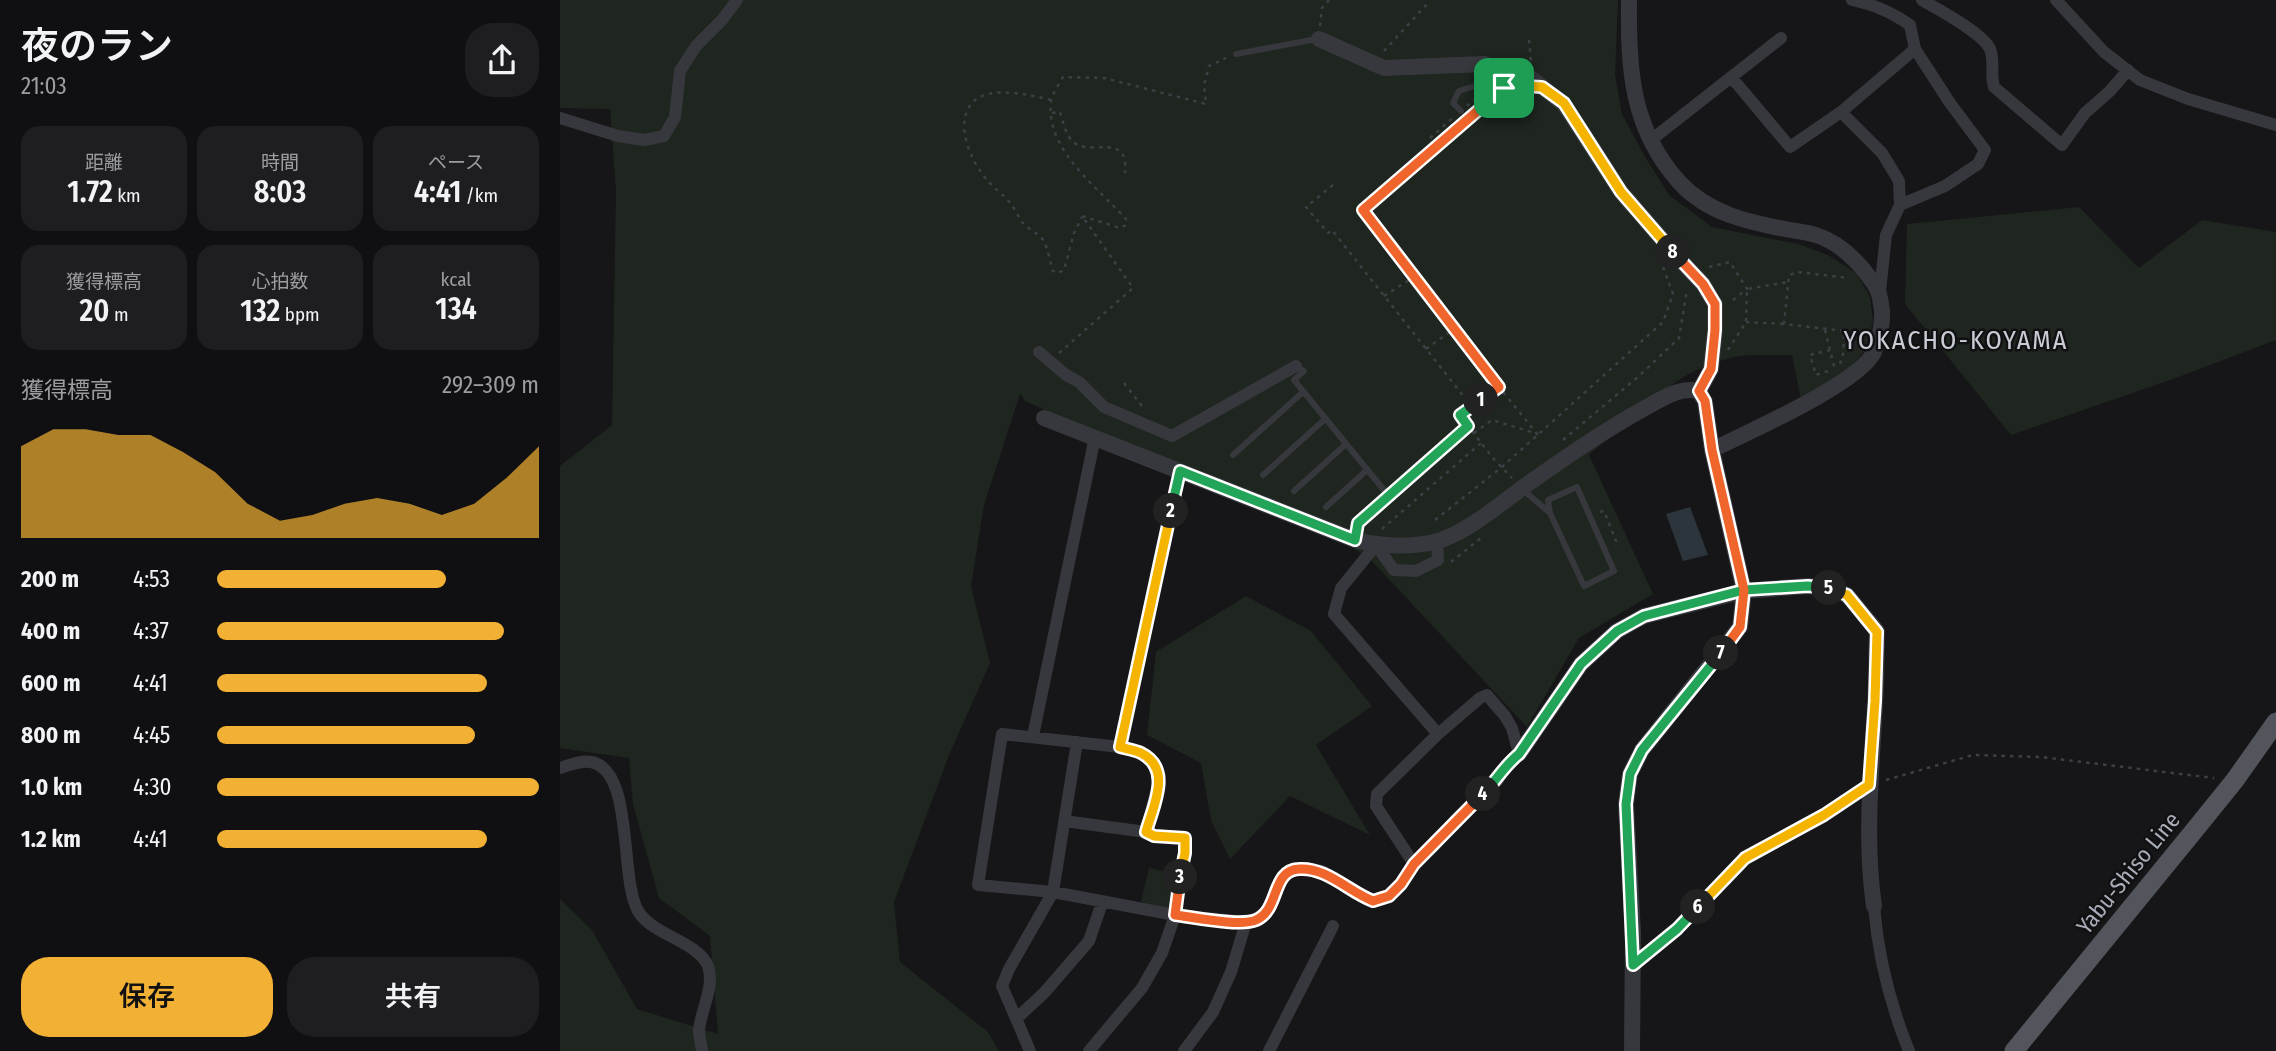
<!DOCTYPE html>
<html lang="ja">
<meta charset="utf-8">
<style>
:root{--surface:#101012;--page:#1e1e20;--text:#f1f3f6;--muted:#9c9d9f;--accent:#f2b134}
body{margin:0;font-family:"Fira Sans Condensed","Noto Sans JP",sans-serif;background:var(--page);color:var(--text);height:100vh;display:flex;flex-direction:column;font-size:26px;white-space:nowrap}
*{box-sizing:border-box;margin:0}
p{font-size:23px;color:var(--muted)}
.icon{flex:none;width:38px;height:38px;fill:none;stroke:currentColor;stroke-width:2;stroke-linecap:round;stroke-linejoin:round}
.map{position:relative;flex:1;overflow:hidden}
.side{display:flex;flex-direction:column;background:var(--surface);width:560px}
.side>*{flex:none}
.pin{position:absolute;display:grid;place-items:center;width:60px;height:60px;color:#fff;margin:-30px;border-radius:14px;box-shadow:0 4px 10px #0006}
.km{position:absolute;width:35px;height:35px;margin:-18px;border-radius:50%;background:#222;color:#fff;font-size:19px;line-height:35px;text-align:center}
.round{display:grid;place-items:center;flex:none;width:74px;height:74px;border-radius:28px;background:var(--page)}
.overview{display:flex;align-items:center;justify-content:space-between;height:119px;padding:0 21px}
h1{font-size:38px;font-weight:600;line-height:52px}
.metrics{display:grid;grid-template-columns:repeat(3,1fr);gap:10px;height:119px;padding:7px 21px}
.metrics div{display:grid;align-content:center;border-radius:18px;background:var(--page);text-align:center}
.metrics b{font-size:30px;font-weight:600}
.metrics small{font-size:19px;font-weight:400}
.metrics p{font-size:19px}
.chart{height:196px;padding:14px 21px}
.chart p{display:flex;justify-content:space-between}
.chart svg{width:100%;height:126px;margin-top:7px;fill:var(--accent);opacity:.7}
.button{display:flex;gap:14px;margin-top:auto;padding:14px 21px}
.button a{flex:1;height:80px;border-radius:28px;background:var(--accent);color:#111;font-size:28px;font-weight:600;line-height:80px;text-align:center}
.button a+a{background:var(--page);color:var(--text)}
ul{padding:0 21px;list-style:none;font-size:23px}
li{display:grid;grid-template-columns:112px 84px 1fr;align-items:center;height:52px}
li i{height:18px;border-radius:9px;background:var(--accent)}
main{display:flex;flex:1;min-height:0}
.map>svg:first-child{display:block}
</style>
<main>
<section class="side">
<div class="overview"><div><h1>夜のラン</h1><p>21:03</p></div><a class="round"><svg class="icon" aria-label="share" viewBox="0 0 24 24"><path d="M12 15V3M7 8l5-5 5 5M5 13v7h14v-7"/></svg></a></div>
<div class="metrics">
<div><p>距離</p><b>1.72<small> km</small></b></div>
<div><p>時間</p><b>8:03</b></div>
<div><p>ペース</p><b>4:41<small> /km</small></b></div>
</div>
<div class="metrics">
<div><p>獲得標高</p><b>20<small> m</small></b></div>
<div><p>心拍数</p><b>132<small> bpm</small></b></div>
<div><p>kcal</p><b>134</b></div>
</div>
<div class="chart"><p><span>獲得標高</span>292–309 m</p>
<svg viewBox="0 0 160 44" preserveAspectRatio="none"><path d="M0 44V12L10 6L20 6L30 8L40 8L50 14L60 21L70 32L80 38L90 36L100 32L110 30L120 32L130 36L140 32L150 23L160 12V44z"/></svg>
</div>
<ul>
<li><b>200 m</b>4:53<i style="width:71%"></i></li>
<li><b>400 m</b>4:37<i style="width:89%"></i></li>
<li><b>600 m</b>4:41<i style="width:84%"></i></li>
<li><b>800 m</b>4:45<i style="width:80%"></i></li>
<li><b>1.0 km</b>4:30<i style="width:100%"></i></li>
<li><b>1.2 km</b>4:41<i style="width:84%"></i></li>
</ul>
<div class="button"><a>保存</a><a>共有</a></div>
</section>
<div class="map">
<svg width="1716" height="1051" viewBox="0 0 1716 1051">
<rect width="100%" height="100%" fill="#161618"/>
<!-- green -->
<path fill="#1e261f" d="M0,0H1058L1055,75L1062,114L1084,155L1109,195L1152,227L1238,244L1268,255L1296,273L1310,297L1313,320L1307,348L1287,372L1241,400L1232,355C1211,356 1187,353 1167,359C1112,372 1070,420 1029,455L1093,594L1019,638L967,727L812,561L788,544L465,401L460,394L424,505L411,586L430,663L389,755L334,902L340,962L428,1032L439,1051H0V899L32,930L77,1009L158,1034L150,936L99,898L73,804L69,758L0,748V466L52,425L56,191L50,109L0,108Z
M1519,207L1579,268L1642,220L1716,232V340L1613,379L1451,435L1345,304L1347,224Z
M686,596L751,631L812,706L756,745L810,835L730,796L670,859L651,820L641,763L587,735L596,652Z
M589,868L617,874L609,908L581,902Z"/>
<!-- water -->
<path fill="#2c353c" d="M1130,507L1148,555L1123,561L1106,514Z"/>
<g fill="none" stroke-linecap="round" stroke-linejoin="round">
<!-- path -->
<path stroke="#3d3f44" stroke-width="2.5" stroke-dasharray="3.5 5" stroke-linecap="butt" d="M760,26L762,8L769,0
M969,40L971,62
M824,51L868,3V0
M491,100C471,95 429,85 413,102C393,123 411,162 428,181C435,189 444,195 451,204C455,209 458,216 462,222C468,229 478,233 483,240C488,248 490,262 493,271L498,273L504,270L514,233L522,217
M907,106L918,96
M492,113L500,112C503,121 506,136 513,142C532,157 569,131 565,173
M910,117L937,94
M905,121L803,210L939,387L978,435
M870,138L894,117
M773,185L746,207L768,233L772,230L912,407
M1149,267L1170,262L1187,289L1169,303
M824,296L854,277
M1186,322L1224,324
M1265,330L1275,370
M866,349L894,329
M1168,350L1186,322L1187,289L1228,282
M499,353L573,288L522,216L560,228L566,225V219C538,188 485,149 491,102C492,94 499,84 503,77L544,78L646,104L644,85L649,66L666,58
M1280,364L1283,354L1284,331L1224,324L1229,275L1238,272L1288,278
M1268,371L1256,375L1250,355L1270,350
M564,383L585,410
M939,387L900,415L932,457L952,478
M914,433L932,420L978,434
M1003,440L1079,376L1119,338L1127,290
M836,488L908,427
M1040,512L1044,511L1056,541L1054,542
M875,520L942,467L1103,322L1113,294L1102,264
M822,529L921,443
M891,562L921,538
M1326,780L1413,755L1481,757L1654,778
M1088,953L1117,929L1185,858L1264,815L1295,794"/>
<!-- service -->
<path stroke="#37383d" stroke-width="6" d="M676,54L757,39
M901,111L893,103L899,91L927,82L973,86
M736,366L744,371L734,380L828,495L798,522L796,538
M673,455L743,392
M703,475L765,419
M963,490L990,513L1024,586L1054,571L1017,487L988,500L990,513
M734,491L786,444
M766,507L807,470"/>
<!-- minor -->
<path stroke="#37383d" stroke-width="12" d="M1292,0C1315,5 1331,12 1350,25L1355,49L1390,103L1425,150L1418,164L1385,186L1340,205L1326,235L1320,291
M1362,0C1379,10 1423,33 1430,49C1435,60 1430,75 1434,87L1502,145L1525,113L1550,91L1568,70
M1496,0L1544,52L1580,80L1628,99L1716,125
M1172,78L1230,147L1281,112
M0,118L58,136L84,140L104,136L115,117L120,71L136,46L162,20L177,0
M1091,140L1221,38
M1340,205L1339,181L1322,153L1281,112L1355,49
M479,352L506,375L519,382L544,407L612,436L736,366
M877,541L878,560L856,571L834,570L816,545L781,588L774,614L878,734
M473,736L535,437
M560,747L620,471
M0,768C10,765 21,760 31,762C76,770 58,885 80,914C96,936 138,942 148,966C155,986 141,1010 139,1030C139,1036 141,1044 142,1051
M504,821L586,832
M1314,906C1318,956 1330,1004 1349,1051
M456,1019L484,993L529,941L542,903
M470,1051L442,986L449,969L493,892L517,742
M529,1051L582,988L602,953L615,915L625,853V838L595,836L586,832L600,776L594,763L581,753L560,747L442,734L418,885L493,892L615,915L686,922L698,920L710,908L723,875L732,869L741,868L762,871L796,894L812,901L829,896L841,884L854,864L874,846L896,819L938,780L946,765L959,754L952,728L945,716L927,695L920,698L878,734L817,794L816,806L854,864
M624,1051L653,1012L671,972L686,922
M709,1051L773,926"/>
<!-- tertiary -->
<path stroke="#37383d" stroke-width="16" d="M1069,0C1068,69 1071,129 1120,183C1148,213 1187,222 1225,229C1235,231 1247,232 1256,235C1281,243 1298,261 1312,281C1320,291 1320,298 1322,311C1323,323 1319,340 1314,352C1300,383 1186,433 1152,450
M759,39L824,68L924,64L972,79L1004,104L1061,192L1121,261L1143,284L1155,304V330L1151,369L1139,391
M484,418L795,540C821,546 848,548 874,542C904,535 940,504 965,486C1004,458 1043,431 1085,408C1102,399 1120,386 1139,391L1145,402L1152,450L1184,591L1180,627L1082,750L1070,774L1066,804L1073,933L1072,1051
M959,754L1021,664L1057,631L1084,616L1184,591L1248,586L1270,588L1287,595L1317,631C1316,655 1317,678 1315,702C1312,770 1304,838 1314,906"/>
<!-- primary -->
<path stroke="#53555c" stroke-width="19" d="M1454,1051L1633,832L1675,780L1716,722"/>
</g>
<g fill="none" stroke-linecap="round" stroke-linejoin="round">
<!-- split-1 casing -->
<g stroke="#fff" stroke-width="14">
<path id="split-1" d="M921,400L939,387L803,210L944,88"/>
</g>
<!-- split-2 casing -->
<g stroke="#fff" stroke-width="14">
<path id="split-2" d="M611,511L620,471L795,540L798,523L908,426L900,415L921,400"/>
</g>
<!-- split-3 casing -->
<g stroke="#fff" stroke-width="14">
<path id="split-3" d="M611,511L560,747C567,749 575,750 581,753C613,769 593,806 586,832L594,836L625,838V853L620,877"/>
</g>
<!-- split-4 casing -->
<g stroke="#fff" stroke-width="14">
<path id="split-4" d="M620,877L615,915C633,917 680,927 696,920C720,910 711,870 739,869C766,867 788,891 813,901L829,896L841,884L854,864L923,794"/>
</g>
<!-- split-5 casing -->
<g stroke="#fff" stroke-width="14">
<path id="split-5" d="M923,794C936,781 944,766 959,754L1021,664L1057,631L1084,616L1184,590L1248,586L1269,588"/>
</g>
<!-- split-6 casing -->
<g stroke="#fff" stroke-width="14">
<path id="split-6" d="M1138,907L1185,858L1264,815L1309,785L1315,701L1317,632L1287,595L1269,588"/>
</g>
<!-- split-7 casing -->
<g stroke="#fff" stroke-width="14">
<path id="split-7" d="M1138,907L1117,929L1073,965L1066,804L1070,774L1082,750L1161,653"/>
</g>
<!-- split-8 casing -->
<g stroke="#fff" stroke-width="14">
<path id="split-8" d="M1113,252L1143,284L1155,304V330L1151,369L1139,391L1145,401L1152,450L1184,590L1180,627L1161,653"/>
</g>
<!-- split-9 casing -->
<g stroke="#fff" stroke-width="14">
<path id="split-9" d="M944,88L948,85L982,87L1004,103L1061,192L1113,252"/>
</g>
<!-- split-1 -->
<use href="#split-1" stroke="#f0652b" stroke-width="9"/>
<!-- split-2 -->
<use href="#split-2" stroke="#22a559" stroke-width="9"/>
<!-- split-3 -->
<use href="#split-3" stroke="#f5b400" stroke-width="9"/>
<!-- split-4 -->
<use href="#split-4" stroke="#f0652b" stroke-width="9"/>
<!-- split-5 -->
<use href="#split-5" stroke="#22a559" stroke-width="9"/>
<!-- split-6 -->
<use href="#split-6" stroke="#f5b400" stroke-width="9"/>
<!-- split-7 -->
<use href="#split-7" stroke="#22a559" stroke-width="9"/>
<!-- split-8 -->
<use href="#split-8" stroke="#f0652b" stroke-width="9"/>
<!-- split-9 -->
<use href="#split-9" stroke="#f5b400" stroke-width="9"/>
</g>
<g text-anchor="middle" dominant-baseline="central" stroke-width="5" stroke-linejoin="round" paint-order="stroke">
<!-- street labels -->
<g font-size="23" fill="#a8adb8" stroke="#111113">
<text transform="translate(1568 873) rotate(-51)">Yabu-Shiso Line</text>
</g>
<!-- quarter labels -->
<g font-size="26" letter-spacing="2" fill="#c9ccd4" stroke="#111113">
<text x="1396" y="340">YOKACHO-KOYAMA</text>
</g>
</g>
</svg>
<div class="pin" style="left:944px;top:88px;background:#1e9e55"><svg class="icon" aria-label="arrive" viewBox="0 0 24 24"><path d="M6 21V4h12l-3 4 3 4H6"/></svg></div>
<b class="km" style="left:921px;top:400px">1</b>
<b class="km" style="left:611px;top:511px">2</b>
<b class="km" style="left:620px;top:877px">3</b>
<b class="km" style="left:923px;top:794px">4</b>
<b class="km" style="left:1269px;top:588px">5</b>
<b class="km" style="left:1138px;top:907px">6</b>
<b class="km" style="left:1161px;top:653px">7</b>
<b class="km" style="left:1113px;top:252px">8</b>
</div>
</main>
